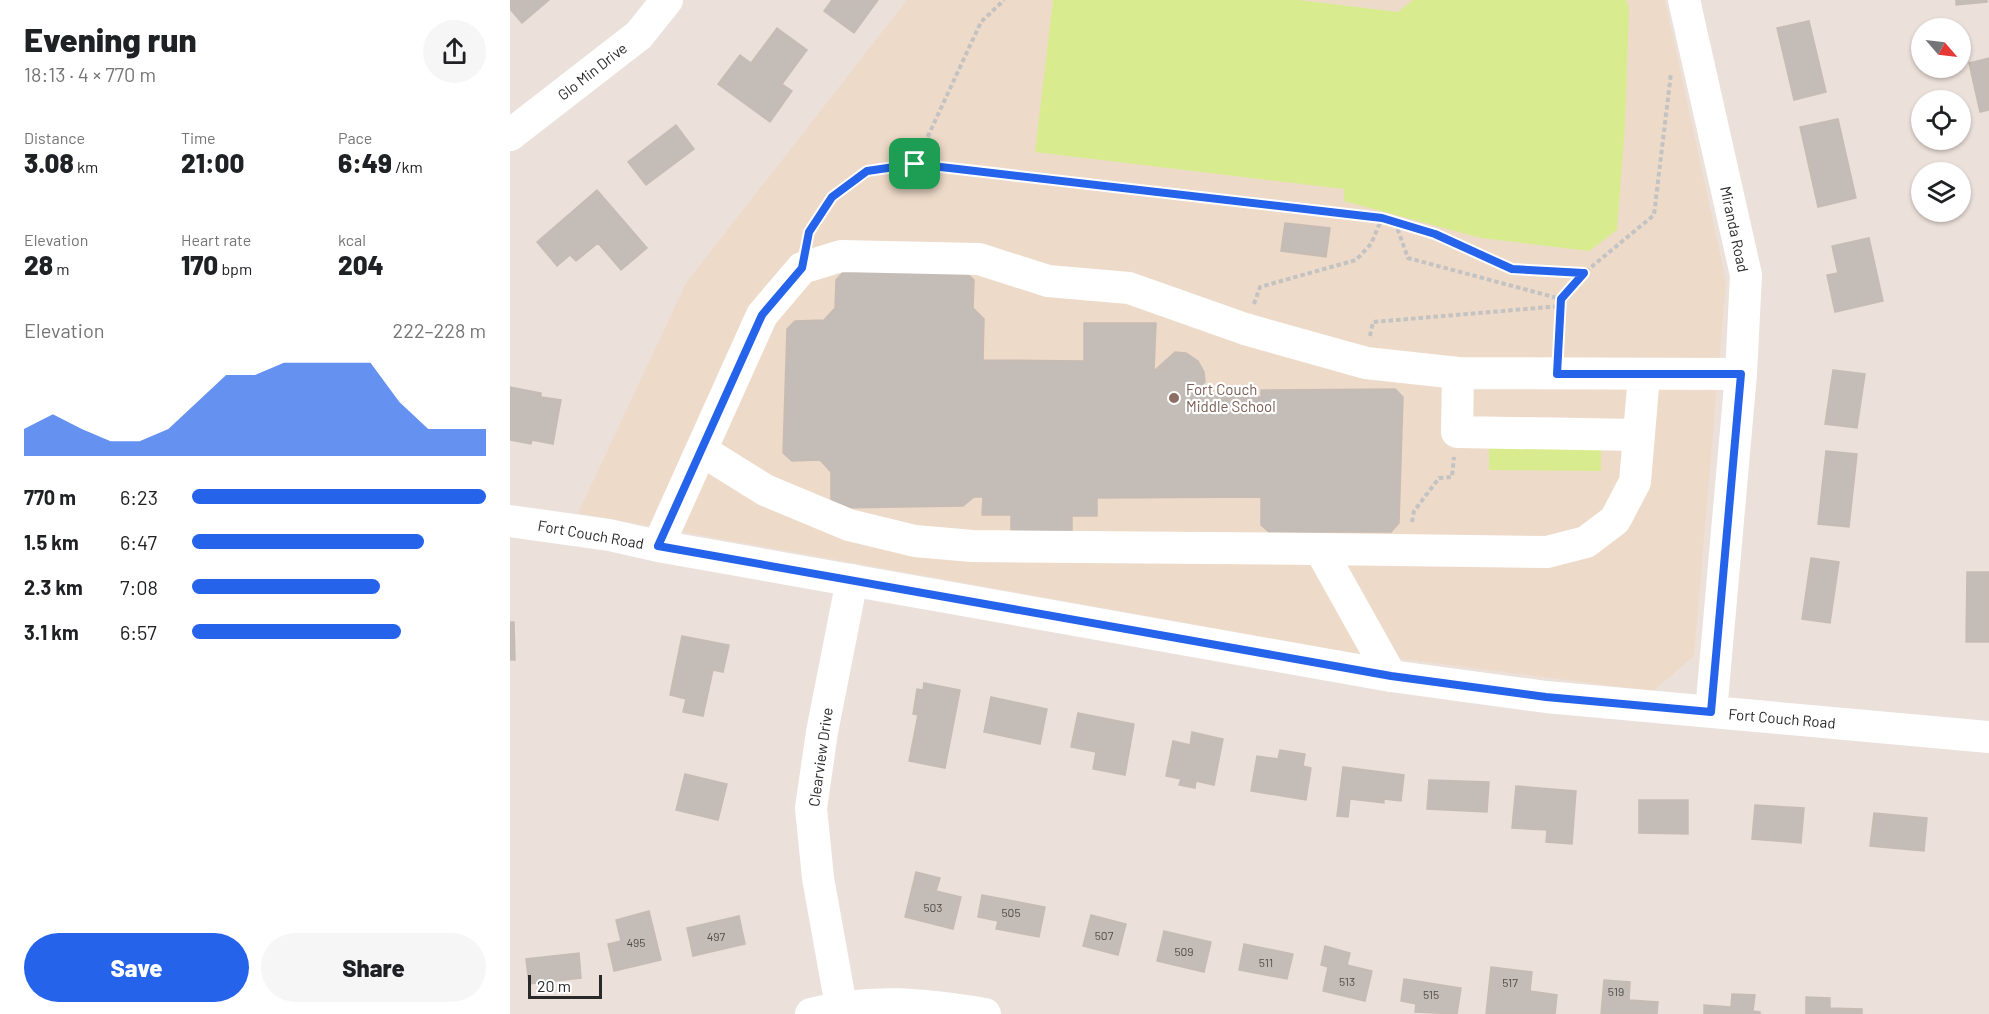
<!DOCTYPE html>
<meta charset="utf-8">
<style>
:root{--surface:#fff;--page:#f6f6f6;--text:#202124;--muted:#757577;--accent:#2563eb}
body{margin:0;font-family:Barlow,sans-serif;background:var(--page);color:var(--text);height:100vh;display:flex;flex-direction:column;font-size:22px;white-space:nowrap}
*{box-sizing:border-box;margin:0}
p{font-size:20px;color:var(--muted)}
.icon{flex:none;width:33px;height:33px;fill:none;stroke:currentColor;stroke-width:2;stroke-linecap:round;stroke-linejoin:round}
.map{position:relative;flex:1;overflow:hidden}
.panel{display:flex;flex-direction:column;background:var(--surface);width:510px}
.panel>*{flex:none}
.needle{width:39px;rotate:118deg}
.buttons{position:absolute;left:1401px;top:18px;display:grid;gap:12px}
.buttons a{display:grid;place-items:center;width:60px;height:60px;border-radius:50%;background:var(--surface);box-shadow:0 2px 4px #0004;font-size:30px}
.scale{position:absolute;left:18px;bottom:15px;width:74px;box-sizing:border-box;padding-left:6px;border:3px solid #292929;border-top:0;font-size:16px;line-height:21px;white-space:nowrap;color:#292929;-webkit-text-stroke:4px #fff;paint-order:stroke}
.pin{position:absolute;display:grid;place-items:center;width:51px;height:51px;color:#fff;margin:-26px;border-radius:12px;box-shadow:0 3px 9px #0006}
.round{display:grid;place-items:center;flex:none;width:63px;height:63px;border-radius:32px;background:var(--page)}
.overview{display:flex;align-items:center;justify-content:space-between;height:102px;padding:0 24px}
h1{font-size:33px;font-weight:800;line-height:45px}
.metrics{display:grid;grid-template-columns:repeat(3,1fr);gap:9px;height:102px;padding:6px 24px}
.metrics div{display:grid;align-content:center}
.metrics b{font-size:26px;font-weight:800}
.metrics small{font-size:16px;font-weight:400}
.metrics p{font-size:16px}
.chart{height:168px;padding:12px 24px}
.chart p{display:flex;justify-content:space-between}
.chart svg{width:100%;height:108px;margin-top:6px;fill:var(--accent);opacity:.7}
.cta{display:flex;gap:12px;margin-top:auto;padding:12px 24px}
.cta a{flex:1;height:69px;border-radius:36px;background:var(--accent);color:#fff;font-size:24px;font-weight:800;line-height:69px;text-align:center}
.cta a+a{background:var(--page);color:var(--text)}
ul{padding:0 24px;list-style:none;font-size:20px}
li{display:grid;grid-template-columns:96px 72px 1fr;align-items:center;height:45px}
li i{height:15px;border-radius:8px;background:var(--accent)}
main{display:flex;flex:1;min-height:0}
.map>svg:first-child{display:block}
</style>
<main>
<section class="panel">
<div class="overview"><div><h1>Evening run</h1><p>18:13 · 4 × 770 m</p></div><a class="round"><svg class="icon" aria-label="share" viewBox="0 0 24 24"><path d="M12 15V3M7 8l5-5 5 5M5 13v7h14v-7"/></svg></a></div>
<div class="metrics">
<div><p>Distance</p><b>3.08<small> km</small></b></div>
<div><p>Time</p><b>21:00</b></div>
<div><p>Pace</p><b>6:49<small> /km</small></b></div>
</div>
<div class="metrics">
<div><p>Elevation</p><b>28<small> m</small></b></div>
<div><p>Heart rate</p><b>170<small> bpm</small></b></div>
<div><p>kcal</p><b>204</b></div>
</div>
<div class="chart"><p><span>Elevation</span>222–228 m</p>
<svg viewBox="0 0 160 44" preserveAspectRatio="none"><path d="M0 44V33L10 27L20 33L30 38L40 38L50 33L60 22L70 11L80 11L90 6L100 6L110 6L120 6L130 22L140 33L150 33L160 33V44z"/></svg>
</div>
<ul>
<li><b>770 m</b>6:23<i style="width:100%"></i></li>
<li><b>1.5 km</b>6:47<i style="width:79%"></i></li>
<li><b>2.3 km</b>7:08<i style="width:64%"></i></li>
<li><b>3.1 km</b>6:57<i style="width:71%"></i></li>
</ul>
<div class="cta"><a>Save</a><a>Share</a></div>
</section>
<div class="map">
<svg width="1479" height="1014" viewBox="0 0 1479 1014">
<rect width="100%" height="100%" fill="#ece0da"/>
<!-- education -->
<path fill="#eedac8" d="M397,0H1155L1216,281L1184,656L1143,691L836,652L68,513L176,283Z"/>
<!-- pitch -->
<path fill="#d8ec8f" d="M543,0H789L888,12L903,0H1116L1119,8L1115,125L1107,230L1079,251L971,238L834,201V189L525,152Z
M979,423H1091V471L979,470Z"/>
<!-- building -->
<path fill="#c4bcb6" stroke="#c7bcb4" stroke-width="1.5" d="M0,0H39L12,23L0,9Z
M322,0H368L344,33L314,11Z
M1446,0H1477V2L1446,5Z
M1299,21L1316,92L1284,100L1267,28Z
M267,28L297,50L272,84L282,91L260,122L208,84L230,55L241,63Z
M1479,58V110L1470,112L1459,63Z
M1328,119L1346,198L1308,207L1290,127Z
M166,125L184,149L136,185L118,162Z
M87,190L137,248L111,270L88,243L66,261L60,255L47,266L27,242Z
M775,223L820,228L816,257L771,251Z
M1359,238L1373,301L1325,312L1317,275L1328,273L1322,246Z
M334,271H455L464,280L463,308L474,319L473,360L574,361V323H646L644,371L665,352L676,353L688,361L694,372L695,382L682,395L751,397V390L885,389L893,397L889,523L881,532H759L751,525V497L587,498V516H562V533L501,532V515H472L473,497H464L453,506L329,508L321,500V472L310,460L282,461L273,453L277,329L285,321L314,320L325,308L326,280Z
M1323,370L1355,374L1347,428L1315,424Z
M0,387L31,393V397L51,400L43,444L22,440L21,444L0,440Z
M1316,451L1347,454L1339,527L1308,524Z
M1301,558L1329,562L1320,623L1292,619Z
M1457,572H1479V642H1456Z
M0,622H4L5,660H0Z
M172,636L219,645L213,672L203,670L193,716L173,712L176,699L160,695Z
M414,683L450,690L435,768L399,761L408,715L403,714L407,689L413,690Z
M481,697L537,709L530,744L474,732Z
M568,713L624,724L615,775L583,769L586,752L561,747Z
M682,732L713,739L704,785L686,781L685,788L669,785L671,779L656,776L663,741L680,745Z
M770,750L795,754L793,766L801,768L796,800L741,791L747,756L768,759Z
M833,767L894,775L891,801L874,799V803L840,799L838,817L827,816Z
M175,774L217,784L208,820L166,810Z
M919,780L979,782L977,812L917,809Z
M1006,786L1066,791L1062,844L1036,842L1037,830L1002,828Z
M1129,800H1178V834L1129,833Z
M1245,805L1294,808L1291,843L1242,839Z
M1364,813L1417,818L1414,851L1360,846Z
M406,872L430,878L426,891L451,897L443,929L395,917Z
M472,895L535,907L529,937L486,929L488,921L468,917Z
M139,911L151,960L104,971L98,944L111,941L106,920Z
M581,915L616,924L608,955L573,946Z
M229,916L235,944L183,956L177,928Z
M654,931L701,942L694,972L647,961Z
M734,944L783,954L777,979L729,970Z
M815,946L840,953L837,965L862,971L855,1001L813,991L818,967L811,965Z
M69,953L71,978L19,984L16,959Z
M981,967L1022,972L1020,991L1047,995L1045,1014H976Z
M894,979L951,988L947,1014L905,1012L906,1004L891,1001Z
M1094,980L1120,982L1119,1000L1148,1002L1147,1014H1091Z
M1222,994L1245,995L1243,1011L1250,1012V1014H1194V1005L1221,1007Z
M1296,997L1320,998V1008L1352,1009V1014H1296Z"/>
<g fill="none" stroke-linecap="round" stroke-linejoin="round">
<!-- path -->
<path stroke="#c3c3c3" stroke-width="4" stroke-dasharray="4.5 3" stroke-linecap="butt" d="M405,164L471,22L494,0
M885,222L898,258L1051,299
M298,239C302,219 339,176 359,170C373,166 390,166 405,164L872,218L925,234L1002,269L1074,273L1144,215L1161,73
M744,304L750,287L846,260L861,244L872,218
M860,336L863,322L1051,306
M1049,345L1051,299L1073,274
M902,522L904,511L929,478L942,477L944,457"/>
<!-- minor -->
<path stroke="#fff" stroke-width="32" d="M1174,0L1236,275L1231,374L1201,712
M0,135L129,35L157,0
M948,373L947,432L1128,435
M191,450L255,490L339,525L405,541L462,546L810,549L881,676
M0,521L99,535L148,546L881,676L1036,697L1479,737
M148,546L252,315L292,268L331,256L469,259L538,281L619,288L735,329L856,363L948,373L1231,374
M810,549L1037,552L1076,542L1105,520L1125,482L1134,375
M331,1006L308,878L301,808L312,732L342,580
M301,1014C359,998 415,1004 475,1014"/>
</g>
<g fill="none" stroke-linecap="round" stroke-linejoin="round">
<!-- route casing -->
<g stroke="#fff" stroke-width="12">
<path id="route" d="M405,164L872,218L925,234L1002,269L1074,273L1051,299L1047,374H1231L1201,712L1036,697L881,676L148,546L252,315L292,268L299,232L322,197L357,171Z"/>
</g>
<!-- route -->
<use href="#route" stroke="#2563eb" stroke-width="8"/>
</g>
<!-- markers -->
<circle fill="#8d6e63" stroke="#fff" stroke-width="2" cx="664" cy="398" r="6"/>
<g text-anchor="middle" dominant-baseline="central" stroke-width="4.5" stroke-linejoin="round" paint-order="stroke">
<!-- number labels -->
<g font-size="12" fill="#504e4c">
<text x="423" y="907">503</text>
<text x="501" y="912">505</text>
<text x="594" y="935">507</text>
<text x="206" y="936">497</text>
<text x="126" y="942">495</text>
<text x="674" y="951">509</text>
<text x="756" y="962">511</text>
<text x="837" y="981">513</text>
<text x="1000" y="982">517</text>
<text x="1106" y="991">519</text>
<text x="921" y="994">515</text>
</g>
<!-- street labels -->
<g font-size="15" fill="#292929" stroke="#fff">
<text transform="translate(82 71) rotate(-38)">Glo Min Drive</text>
<text transform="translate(1225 229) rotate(78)">Miranda Road</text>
<text transform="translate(81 534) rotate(10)">Fort Couch Road</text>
<text transform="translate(1272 718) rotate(5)">Fort Couch Road</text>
<text transform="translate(310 757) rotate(-82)">Clearview Drive</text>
</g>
<!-- education labels -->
<g font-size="15" fill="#785e54" stroke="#fff" text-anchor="start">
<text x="676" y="389">Fort Couch<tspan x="676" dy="17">Middle School</tspan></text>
</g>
</g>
</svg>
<div class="buttons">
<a><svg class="needle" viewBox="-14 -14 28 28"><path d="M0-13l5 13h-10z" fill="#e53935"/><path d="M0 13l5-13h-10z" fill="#757577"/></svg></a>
<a><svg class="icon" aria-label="locate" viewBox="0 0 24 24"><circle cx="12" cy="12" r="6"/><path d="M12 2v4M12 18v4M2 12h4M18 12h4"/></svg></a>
<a><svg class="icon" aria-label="layers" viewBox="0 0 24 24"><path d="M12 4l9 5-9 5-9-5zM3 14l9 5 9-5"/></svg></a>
</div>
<div class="scale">20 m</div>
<div class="pin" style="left:405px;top:164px;background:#1e9e55"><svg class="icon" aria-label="arrive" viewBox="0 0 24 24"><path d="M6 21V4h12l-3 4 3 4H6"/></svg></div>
</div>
</main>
